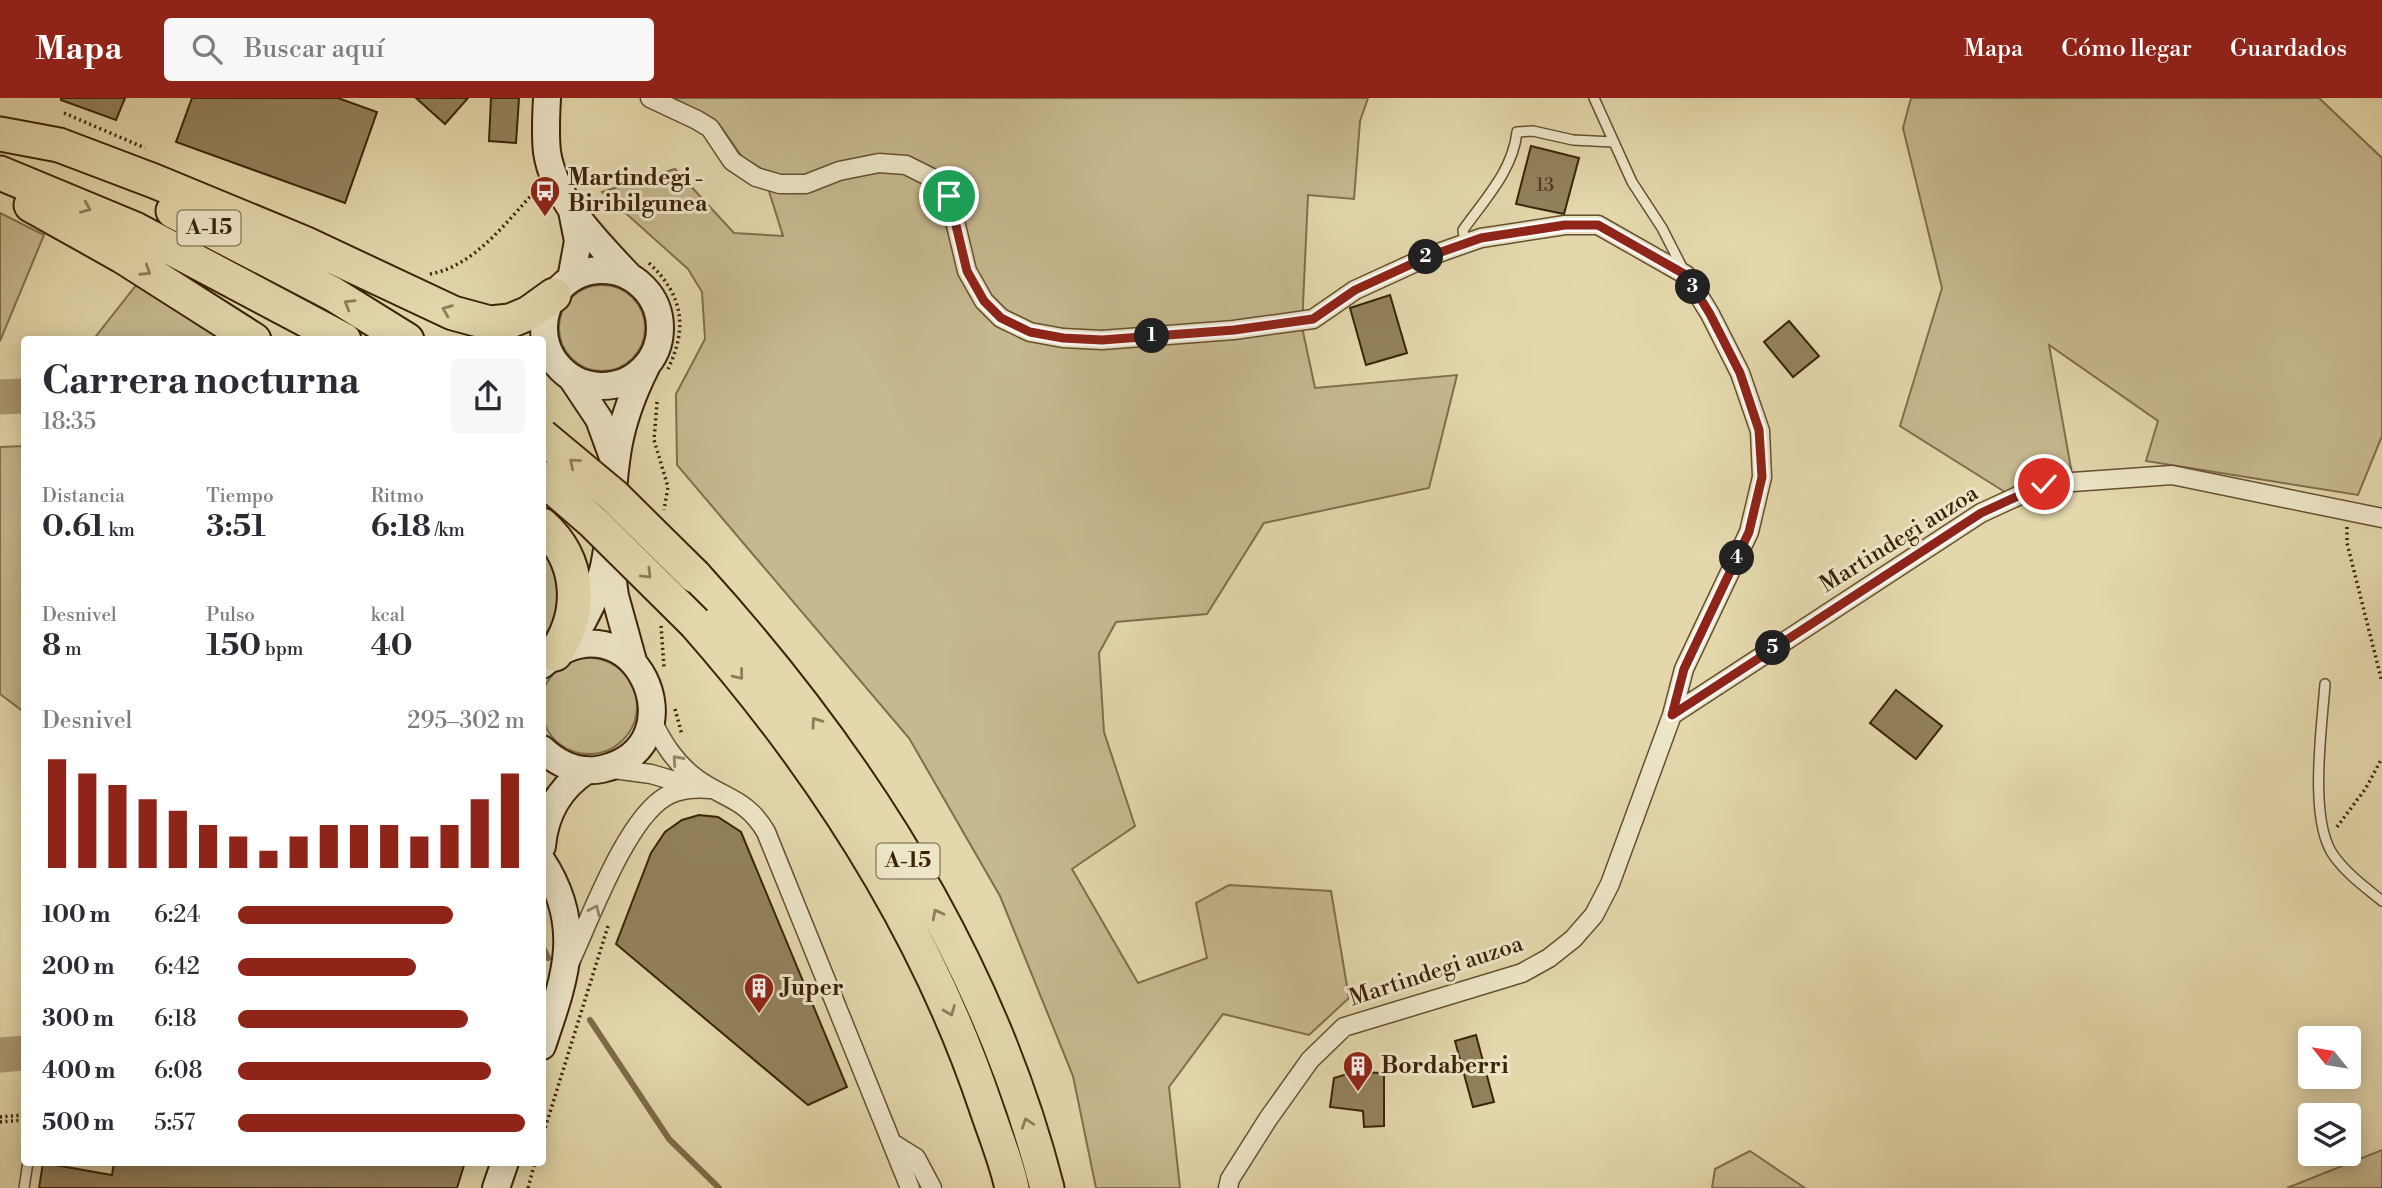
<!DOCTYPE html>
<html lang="es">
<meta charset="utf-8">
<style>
:root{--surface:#fff;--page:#f7f7f7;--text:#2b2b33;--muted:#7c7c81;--accent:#8f2418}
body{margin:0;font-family:"Libre Bodoni",serif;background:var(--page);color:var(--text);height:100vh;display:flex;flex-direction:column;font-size:26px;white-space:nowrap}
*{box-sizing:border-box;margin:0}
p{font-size:23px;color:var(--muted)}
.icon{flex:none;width:38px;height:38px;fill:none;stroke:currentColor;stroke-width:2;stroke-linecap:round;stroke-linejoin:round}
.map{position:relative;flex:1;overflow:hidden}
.drawer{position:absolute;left:21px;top:238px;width:525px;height:830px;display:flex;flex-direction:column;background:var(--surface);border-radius:7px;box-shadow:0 4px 18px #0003}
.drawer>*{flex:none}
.needle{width:46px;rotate:300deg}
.buttons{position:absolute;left:2298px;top:928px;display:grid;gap:14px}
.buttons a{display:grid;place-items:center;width:63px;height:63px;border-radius:7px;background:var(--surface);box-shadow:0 4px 18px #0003;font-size:35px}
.pin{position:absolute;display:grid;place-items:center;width:60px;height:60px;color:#fff;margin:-30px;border:4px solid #fff;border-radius:50%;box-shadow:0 2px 7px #0007}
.km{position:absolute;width:35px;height:35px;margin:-18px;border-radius:50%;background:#222;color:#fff;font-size:19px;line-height:35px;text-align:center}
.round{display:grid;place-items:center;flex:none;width:74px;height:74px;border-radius:7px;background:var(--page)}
.summary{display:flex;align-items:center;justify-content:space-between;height:119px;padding:0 21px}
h1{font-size:38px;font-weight:700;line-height:52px}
.figures{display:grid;grid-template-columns:repeat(3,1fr);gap:10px;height:119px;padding:7px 21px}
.figures div{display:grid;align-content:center}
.figures b{font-size:30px;font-weight:700}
.figures small{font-size:19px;font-weight:400}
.figures p{font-size:19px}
.chart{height:196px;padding:14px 21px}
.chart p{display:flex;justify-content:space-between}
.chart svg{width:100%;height:126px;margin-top:7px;stroke:var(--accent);stroke-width:6}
ul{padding:0 21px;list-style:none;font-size:23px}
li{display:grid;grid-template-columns:112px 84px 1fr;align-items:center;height:52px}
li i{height:18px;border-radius:9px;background:var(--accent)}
header{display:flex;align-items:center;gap:42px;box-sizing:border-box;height:98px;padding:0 35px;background:var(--accent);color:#fff}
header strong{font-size:33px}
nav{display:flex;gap:38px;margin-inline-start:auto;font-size:24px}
.search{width:490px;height:63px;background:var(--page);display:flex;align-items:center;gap:18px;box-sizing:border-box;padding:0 24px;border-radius:7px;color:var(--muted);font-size:26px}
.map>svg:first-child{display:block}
</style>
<header>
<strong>Mapa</strong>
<div class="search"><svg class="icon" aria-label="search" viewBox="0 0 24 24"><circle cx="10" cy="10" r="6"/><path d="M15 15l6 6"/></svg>Buscar aquí</div>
<nav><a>Mapa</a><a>Cómo llegar</a><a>Guardados</a></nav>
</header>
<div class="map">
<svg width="2382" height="1090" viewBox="0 0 2382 1090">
<rect width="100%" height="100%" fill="#e3d7ab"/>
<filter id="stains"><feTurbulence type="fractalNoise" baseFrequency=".00286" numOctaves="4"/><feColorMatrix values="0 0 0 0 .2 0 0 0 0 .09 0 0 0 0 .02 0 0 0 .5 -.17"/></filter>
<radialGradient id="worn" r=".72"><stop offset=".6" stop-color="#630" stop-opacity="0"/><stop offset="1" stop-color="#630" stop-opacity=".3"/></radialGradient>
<!-- green -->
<path fill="#c6b88f" stroke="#806e4b" stroke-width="2" d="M666,0H1368L1360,23L1354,101L1308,97L1302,229L1315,290L1457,277L1429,390L1264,425L1207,516L1116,524L1099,555L1104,634L1135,728L1072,771L1138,885L1207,860L1196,805L1229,787L1331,793L1349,900L1309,937L1223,916L1169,989L1180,1090H1096L1073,978L1000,798L909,640L677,367L676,296L705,241L702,194L688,171L602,94L675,71L734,135L783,138L762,71L742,59L719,26L676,2Z
M1911,0H2319L2382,60V338L2358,397L2146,363L2158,323L2049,247L2072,376L2008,396L1900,328L1942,190L1903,30Z
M0,115L44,137L0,243Z
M137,186L225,242H93Z
M559 230a43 43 0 1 1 86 0a43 43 0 1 1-86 0Z
M24,348V614L0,596V349Z
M542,453C565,481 569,512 543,538Z
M541 608a48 48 0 1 1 96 0a48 48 0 1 1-96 0Z
M2382,1052V1090H2287Z
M1750,1053L1805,1090H1712L1715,1071Z"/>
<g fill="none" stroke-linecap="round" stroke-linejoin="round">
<!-- stream -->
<path stroke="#7e6a48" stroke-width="6" d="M542,847L548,860
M590,922L669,1041L719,1090"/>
<!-- river -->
<path stroke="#aa9a73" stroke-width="35" d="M0,299L24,298
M0,957L24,955"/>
</g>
<!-- building -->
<path fill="#92815c" stroke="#3b2307" stroke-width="2" d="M61,0H125L116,22L61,2Z
M192,0H338L377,14L345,105L176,44Z
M416,0H468L445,26Z
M491,0H519L516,45L489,43Z
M1531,48L1579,60L1564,116L1516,106Z
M1390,197L1407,255L1366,267L1350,210Z
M1789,223L1819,258L1793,279L1764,244Z
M1896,592L1942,628L1916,661L1870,625Z
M699,717L718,719L741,734L847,989L808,1007L616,846L651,755L665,734L682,722Z
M1476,937L1494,1004L1473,1009L1455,943Z
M1354,974L1384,975V1028L1364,1029L1363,1013L1330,1009L1334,980Z
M114,1064H465L457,1090H39L43,1065L112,1077Z"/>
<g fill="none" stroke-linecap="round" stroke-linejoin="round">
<!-- lane casing -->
<g stroke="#655030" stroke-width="12">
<path id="lane" d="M1594,0L1632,84L1662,130L1684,173
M1465,145L1463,132C1485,101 1513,72 1517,34L1533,33L1573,42L1613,44
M2325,586C2322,629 2308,723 2334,758C2347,776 2365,789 2382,803
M24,1090L28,1064"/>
</g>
<!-- street casing -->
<g stroke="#655030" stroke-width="21">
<path id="street" d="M650,0L697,22L710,30L732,63L756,79L780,86H806L839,73L879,65L906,67L932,80L949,98L967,173L984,203L1001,220L1030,234L1063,240L1102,242L1234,232L1313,221L1355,192L1427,159L1481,140L1565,127H1598L1686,177L1710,216L1740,275L1760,333L1762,379L1749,434L1684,571L1672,617
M651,620C662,644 675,665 697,681C725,701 747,701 766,734L910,1090
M606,670L651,676L695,689
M570,864C590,821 626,722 665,699C679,690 695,690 711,691
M892,1045L916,1060L932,1090
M1228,1090L1230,1081L1268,1021L1310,962L1344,929L1522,875L1549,860L1573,841L1594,817L1610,786L1672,617L1981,415L2044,386L2172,377L2382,420"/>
</g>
<!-- secondary casing -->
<g stroke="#3b2307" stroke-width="30">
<path id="secondary" d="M547,0C546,18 545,36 547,54C554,102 598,145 630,179
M544 230a58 58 0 1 1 116 0a58 58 0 1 1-116 0Z
M571,181L578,143L572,113
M571,279L599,321L614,362
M610,462L615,498L633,563
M573,539C618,473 606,422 618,350C623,321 633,295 646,269
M542,567C632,489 704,647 602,671C579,676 558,666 542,651
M542,748C545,715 559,690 587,672
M542,763C585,829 565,880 542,948
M496,1090L505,1064"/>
</g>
<!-- highway casing -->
<g stroke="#3b2307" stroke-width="37">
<path id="highway" d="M0,36L59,47L154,83L304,145L453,215L490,225L510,223L529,215L554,197
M0,75L135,131L344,242
M31,107L122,158L254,242
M173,113L333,196L407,242
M542,427C581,462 584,514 555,556
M695,478C854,653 988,859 1047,1090
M695,525C820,667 925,828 986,1009C995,1036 1006,1062 1012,1090"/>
</g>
<!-- path -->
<path stroke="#3b2307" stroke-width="3.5" stroke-dasharray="2 3.5" stroke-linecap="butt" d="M64,15L145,50
M649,165C683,197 688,229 668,271
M430,176C475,168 507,123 537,91
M657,304L654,342L668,389L664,412
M2347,429V445L2382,584
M661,528L664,569
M675,611L682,637
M2337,729L2366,690L2382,660
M0,1019L24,1017
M0,1024L24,1022
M542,1040L608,828
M528,1090L535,1064"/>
<!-- lane -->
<use href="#lane" stroke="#ede5c8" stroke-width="9"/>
<!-- street -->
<use href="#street" stroke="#ede5c8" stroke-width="18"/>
<!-- secondary -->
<use href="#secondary" stroke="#ede5c8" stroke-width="26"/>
<!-- highway -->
<use href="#highway" stroke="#e3d7ab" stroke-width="33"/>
<!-- highway-bridge casing -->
<g stroke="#3b2307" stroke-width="37" stroke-linecap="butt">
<path id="highway-bridge" d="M542,338L614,398L695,478
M542,380L593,424L695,525"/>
</g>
<!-- highway-bridge -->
<use href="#highway-bridge" stroke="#e3d7ab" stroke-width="33"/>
</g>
<!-- one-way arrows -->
<defs><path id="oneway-chevron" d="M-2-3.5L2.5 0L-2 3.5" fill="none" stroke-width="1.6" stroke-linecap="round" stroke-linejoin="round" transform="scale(1.75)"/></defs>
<g stroke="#8f7d59">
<use href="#oneway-chevron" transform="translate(86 110) rotate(23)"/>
<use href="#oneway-chevron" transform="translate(146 173) rotate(33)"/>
<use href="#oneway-chevron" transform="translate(349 206) rotate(-149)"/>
<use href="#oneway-chevron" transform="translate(447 212) rotate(-158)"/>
<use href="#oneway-chevron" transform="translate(574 365) rotate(-140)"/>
<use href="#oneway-chevron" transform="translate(647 476) rotate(45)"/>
<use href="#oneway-chevron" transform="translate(739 577) rotate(51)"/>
<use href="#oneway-chevron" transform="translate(816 624) rotate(-125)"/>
<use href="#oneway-chevron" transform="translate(937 816) rotate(-118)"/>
<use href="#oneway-chevron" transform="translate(950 913) rotate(68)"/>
<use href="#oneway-chevron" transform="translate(1027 1025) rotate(-109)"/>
</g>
<g stroke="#948468">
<use href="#oneway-chevron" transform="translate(677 662) rotate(-132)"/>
<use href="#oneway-chevron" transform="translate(595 812) rotate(-65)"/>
</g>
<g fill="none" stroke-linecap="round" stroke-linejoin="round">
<!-- route casing -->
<g stroke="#fff" stroke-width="14">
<path id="route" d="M949,98L967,173L984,203L1001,220L1030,234L1063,240L1102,242L1234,232L1313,221L1355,192L1427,159L1481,140L1565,127H1598L1686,177L1710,216L1740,275L1759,332L1762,379L1749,434L1684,571L1672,617L1981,415L2044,386"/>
</g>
<!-- route -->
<use href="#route" stroke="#8f2418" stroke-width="9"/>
</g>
<!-- icons -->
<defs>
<g id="bus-pin" transform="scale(1.575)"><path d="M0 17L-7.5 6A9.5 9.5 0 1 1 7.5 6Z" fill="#8f2418" stroke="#ede5c8"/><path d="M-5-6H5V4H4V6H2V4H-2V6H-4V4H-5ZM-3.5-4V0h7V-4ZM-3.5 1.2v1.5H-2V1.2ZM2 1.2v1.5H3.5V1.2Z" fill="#fff"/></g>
<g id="building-pin" transform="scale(1.575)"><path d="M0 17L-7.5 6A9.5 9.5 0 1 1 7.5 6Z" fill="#8f2418" stroke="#ede5c8"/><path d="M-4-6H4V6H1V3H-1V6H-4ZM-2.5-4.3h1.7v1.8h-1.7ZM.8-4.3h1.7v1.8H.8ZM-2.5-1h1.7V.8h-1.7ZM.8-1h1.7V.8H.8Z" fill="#fff"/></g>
</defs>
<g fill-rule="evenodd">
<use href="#bus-pin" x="545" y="93"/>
<use href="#building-pin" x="759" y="890"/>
<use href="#building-pin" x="1358" y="968"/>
</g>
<g text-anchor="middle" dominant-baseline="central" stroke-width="6" stroke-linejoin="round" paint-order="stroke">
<!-- number labels -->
<g font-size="19" fill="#513a1c">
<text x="1545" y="87">13</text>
</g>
<!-- shield labels -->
<g fill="#ede5c8" stroke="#705d41" stroke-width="2">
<rect x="177.5" y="112.5" width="63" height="35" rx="5"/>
<rect x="876.5" y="745.5" width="63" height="35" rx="5"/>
</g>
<g font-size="21" font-weight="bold" fill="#3b2307">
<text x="209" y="130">A-15</text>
<text x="908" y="763">A-15</text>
</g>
<!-- poi labels -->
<g font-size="23" font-weight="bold" fill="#3b2307" stroke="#ede5c8" text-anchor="start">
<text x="568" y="80">Martindegi -<tspan x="568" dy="26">Biribilgunea</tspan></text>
<text x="782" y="890">Juper</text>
<text x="1381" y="968">Bordaberri</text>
</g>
<!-- street labels -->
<g font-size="23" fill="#3b2307" stroke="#ede5c8">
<text transform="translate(1899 441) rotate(-32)">Martindegi auzoa</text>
<text transform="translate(1436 873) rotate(-18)">Martindegi auzoa</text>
</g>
</g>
<rect width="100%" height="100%" filter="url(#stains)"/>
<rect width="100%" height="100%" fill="url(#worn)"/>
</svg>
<div class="buttons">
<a><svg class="needle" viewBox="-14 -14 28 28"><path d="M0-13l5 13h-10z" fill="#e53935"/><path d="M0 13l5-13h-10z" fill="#7c7c81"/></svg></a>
<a><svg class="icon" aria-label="layers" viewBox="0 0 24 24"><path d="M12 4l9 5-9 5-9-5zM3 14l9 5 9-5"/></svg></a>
</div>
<div class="pin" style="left:949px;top:98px;background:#1e9e55"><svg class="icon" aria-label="arrive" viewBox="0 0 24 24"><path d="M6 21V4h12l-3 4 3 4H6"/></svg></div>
<div class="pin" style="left:2044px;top:386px;background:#d93025"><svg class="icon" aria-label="check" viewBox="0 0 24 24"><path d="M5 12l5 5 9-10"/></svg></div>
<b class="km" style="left:1152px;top:238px">1</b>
<b class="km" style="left:1426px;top:159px">2</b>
<b class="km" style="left:1693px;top:189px">3</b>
<b class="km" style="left:1737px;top:460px">4</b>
<b class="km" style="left:1773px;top:550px">5</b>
<section class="drawer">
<div class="summary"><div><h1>Carrera nocturna</h1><p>18:35</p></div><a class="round"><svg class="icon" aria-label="share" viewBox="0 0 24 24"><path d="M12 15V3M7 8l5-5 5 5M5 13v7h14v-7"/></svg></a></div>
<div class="figures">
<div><p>Distancia</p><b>0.61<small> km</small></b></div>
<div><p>Tiempo</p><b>3:51</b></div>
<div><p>Ritmo</p><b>6:18<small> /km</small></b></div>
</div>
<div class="figures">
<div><p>Desnivel</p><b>8<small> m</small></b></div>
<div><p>Pulso</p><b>150<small> bpm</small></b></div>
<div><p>kcal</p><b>40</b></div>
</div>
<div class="chart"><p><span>Desnivel</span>295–302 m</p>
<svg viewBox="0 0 160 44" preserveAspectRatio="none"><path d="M5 44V6M15 44V11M25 44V15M35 44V20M45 44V24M55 44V29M65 44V33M75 44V38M85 44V33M95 44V29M105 44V29M115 44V29M125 44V33M135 44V29M145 44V20M155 44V11"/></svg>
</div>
<ul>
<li><b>100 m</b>6:24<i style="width:75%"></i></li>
<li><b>200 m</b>6:42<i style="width:62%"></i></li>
<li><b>300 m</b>6:18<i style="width:80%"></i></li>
<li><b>400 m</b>6:08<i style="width:88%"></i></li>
<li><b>500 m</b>5:57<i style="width:100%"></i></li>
</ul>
</section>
</div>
